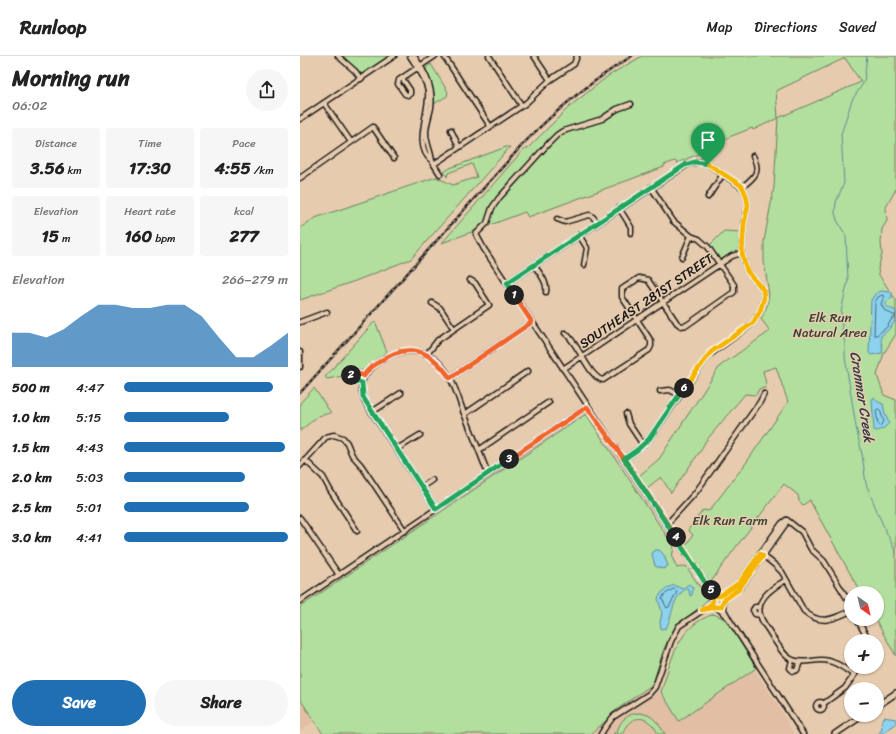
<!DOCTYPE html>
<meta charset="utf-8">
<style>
:root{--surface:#fff;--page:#f6f6f6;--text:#222;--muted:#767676;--line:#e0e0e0;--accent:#1f6fb2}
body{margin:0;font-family:Sriracha,sans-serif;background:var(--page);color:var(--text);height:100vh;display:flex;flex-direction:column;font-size:15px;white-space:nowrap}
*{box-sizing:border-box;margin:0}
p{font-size:13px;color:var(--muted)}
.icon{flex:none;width:22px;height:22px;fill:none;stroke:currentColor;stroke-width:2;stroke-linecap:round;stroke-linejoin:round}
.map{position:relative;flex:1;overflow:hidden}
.sheet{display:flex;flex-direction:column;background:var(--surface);width:300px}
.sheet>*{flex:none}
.needle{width:26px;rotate:146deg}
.controls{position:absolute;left:544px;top:530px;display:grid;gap:8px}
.controls a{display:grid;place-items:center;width:40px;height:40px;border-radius:50%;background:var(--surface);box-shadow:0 1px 3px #0004;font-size:20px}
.pin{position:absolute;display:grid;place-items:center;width:34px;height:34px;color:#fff;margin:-41px -17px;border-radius:50% 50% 50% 0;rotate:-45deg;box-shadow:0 0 4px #0007}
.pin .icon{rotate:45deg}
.km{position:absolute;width:20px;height:20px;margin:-10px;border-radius:50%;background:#222;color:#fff;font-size:11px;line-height:20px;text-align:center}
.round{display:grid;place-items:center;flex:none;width:42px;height:42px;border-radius:21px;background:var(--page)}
.headline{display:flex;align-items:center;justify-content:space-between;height:68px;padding:0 12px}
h1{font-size:22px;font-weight:700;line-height:30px}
.figures{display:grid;grid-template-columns:repeat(3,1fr);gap:6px;height:68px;padding:4px 12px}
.figures div{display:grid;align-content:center;border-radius:4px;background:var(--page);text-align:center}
.figures b{font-size:17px;font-weight:700}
.figures small{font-size:11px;font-weight:400}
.figures p{font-size:11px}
.chart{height:112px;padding:8px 12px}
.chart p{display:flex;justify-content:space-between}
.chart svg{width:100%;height:72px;margin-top:4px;fill:var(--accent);opacity:.7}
.cta{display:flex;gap:8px;margin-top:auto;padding:8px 12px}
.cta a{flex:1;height:46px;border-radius:24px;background:var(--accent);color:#fff;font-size:16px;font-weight:700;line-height:46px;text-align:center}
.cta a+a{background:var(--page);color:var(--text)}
ul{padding:0 12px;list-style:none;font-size:13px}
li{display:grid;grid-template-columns:64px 48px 1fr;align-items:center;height:30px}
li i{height:10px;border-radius:5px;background:var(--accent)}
header{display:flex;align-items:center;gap:24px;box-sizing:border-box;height:56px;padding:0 20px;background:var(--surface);border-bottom:1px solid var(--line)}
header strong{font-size:19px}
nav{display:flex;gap:22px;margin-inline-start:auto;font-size:14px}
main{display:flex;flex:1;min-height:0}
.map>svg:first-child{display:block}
</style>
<header>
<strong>Runloop</strong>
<nav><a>Map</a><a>Directions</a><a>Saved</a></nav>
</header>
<main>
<section class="sheet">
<div class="headline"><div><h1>Morning run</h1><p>06:02</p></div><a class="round"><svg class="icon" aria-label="share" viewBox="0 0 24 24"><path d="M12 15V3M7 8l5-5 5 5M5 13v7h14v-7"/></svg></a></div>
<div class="figures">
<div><p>Distance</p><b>3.56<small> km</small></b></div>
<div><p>Time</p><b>17:30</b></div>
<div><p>Pace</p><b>4:55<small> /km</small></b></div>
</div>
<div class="figures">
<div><p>Elevation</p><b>15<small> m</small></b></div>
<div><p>Heart rate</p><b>160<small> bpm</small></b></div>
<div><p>kcal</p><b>277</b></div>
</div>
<div class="chart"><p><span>Elevation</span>266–279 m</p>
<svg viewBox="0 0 160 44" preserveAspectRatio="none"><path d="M0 44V23L10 23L20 26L30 21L40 13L50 6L60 6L70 8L80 8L90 6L100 6L110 13L120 26L130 38L140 38L150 31L160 23V44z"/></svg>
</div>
<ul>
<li><b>500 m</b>4:47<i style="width:91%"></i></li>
<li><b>1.0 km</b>5:15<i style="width:64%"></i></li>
<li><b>1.5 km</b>4:43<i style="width:98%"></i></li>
<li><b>2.0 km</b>5:03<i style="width:74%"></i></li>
<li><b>2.5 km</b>5:01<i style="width:76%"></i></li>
<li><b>3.0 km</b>4:41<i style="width:100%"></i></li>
</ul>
<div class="cta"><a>Save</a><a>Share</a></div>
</section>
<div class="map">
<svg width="596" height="678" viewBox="0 0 596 678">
<rect width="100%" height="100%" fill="#e7cbae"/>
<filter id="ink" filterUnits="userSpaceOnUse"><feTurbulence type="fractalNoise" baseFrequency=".025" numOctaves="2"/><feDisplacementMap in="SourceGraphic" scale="8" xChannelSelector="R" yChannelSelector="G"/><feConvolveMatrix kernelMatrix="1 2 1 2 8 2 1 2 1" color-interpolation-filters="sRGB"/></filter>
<g filter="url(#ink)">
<!-- built -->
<path fill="#e1bea4" d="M454,614L476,646L494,678H291L310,661L312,657L353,628L355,629L380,665Z
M0,643L15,665L0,675Z"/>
<!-- green -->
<path fill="#b2df9d" stroke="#677e5c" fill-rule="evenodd" d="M41,0H90L62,18Z
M342,0H596V133L586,151L587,165L582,173L581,187L582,198L578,213L579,219L596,244V278L584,297L577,319L584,339L596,344V600L575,563H577V537H561L511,447L510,444L503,449L499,445L498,439L484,428L433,495L410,527L385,490L393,479L388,474L403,454L409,455L446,407L488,346L476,311L463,315L466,328L465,332L459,333L456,339L445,338L405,386L401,394L371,437L361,421L347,432L339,420L359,403L420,310L470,275L461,263L467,250L469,238L464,206V185L474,131L478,62L453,74L452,72L429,81L417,90L377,107L375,105L364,109V111L228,161L225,156L142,187L223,94L228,92L269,51L308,20ZM545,2L561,26L478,62L476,35Z
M131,8L148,36L147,40L134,48V36L126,13V12Z
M206,91H210L111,203L55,225L0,244V172L15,162L136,121L153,129L177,121L172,108L148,117L147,121L144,116L150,112Z
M424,175L441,176L440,195L422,204L418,202L410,189Z
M75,265L87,296L62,315L54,314L48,319L27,323L25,321Z
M14,332L31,357L18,360L0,375V347Z
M286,358L374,491L372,501L377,512L386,510L408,543L399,552L380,567L371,578L363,595L353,628L312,657L310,661L291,678H23L0,643V551Z
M414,558L425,563L429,567L456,612L379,665L361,636C372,603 377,570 414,558Z
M339,657C353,658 358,667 365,678H358C356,674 354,670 350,667C340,657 325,665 323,678H313L316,675L317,677C319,665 327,658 339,657Z"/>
<!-- water -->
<path fill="#8cd2ee" stroke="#5f899a" d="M581,235L592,236V241C581,250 586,250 596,255C596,270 590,272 581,280C580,286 584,292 582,297L571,299L569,297L571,244L575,238Z
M574,341L577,345L583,348L585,358L589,367L583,373L576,375L574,374L572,343Z
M356,494H359L364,499L368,510L363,513L355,510L352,498L353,496Z
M389,528L393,532L392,539L390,540L389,534L387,533C372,539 373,561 366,572L361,573L360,567L362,556L358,543C361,535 367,532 374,529L382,533Z
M584,661L596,663V668L581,678H579L582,672L581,667Z"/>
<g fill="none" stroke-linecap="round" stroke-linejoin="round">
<!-- shore -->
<path stroke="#496570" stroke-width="1" d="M596,258L595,260L584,254L581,248L584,240L582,239L578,241L575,246L574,279H577L587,271L591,264L595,261L596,262
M578,353L580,354L584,366L580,370L578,368L576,355Z
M374,533L376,534L377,536L369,551L367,552L362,543L364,539Z"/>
<!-- stream -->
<path stroke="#5f899a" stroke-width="1" d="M567,0L564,26L552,44L541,78L544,127L536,146L535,157L537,164L546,180L548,224L541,256L542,272L545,288V301L556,371L562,398L566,428L579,460L596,497"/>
<!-- minor casing -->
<g stroke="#1c1c1c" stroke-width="7">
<path id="minor" d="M38,0L55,15L61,23
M110,0C117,11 126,22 128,36C130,56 112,90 132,105C131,95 126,87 126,77C126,69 129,61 131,52C134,32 125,16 114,0
M144,0L190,70
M189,0L222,50
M234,0L250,24
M102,22L110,34V38L108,39L105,38L98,28L99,24L135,0
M24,47L51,86
M331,48L317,53L302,63L263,75L257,79L248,88L199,142L192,152L187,167L176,178L184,193L406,528L412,540V547L414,551
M0,63L94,0
M151,74L159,91
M133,107L140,118
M134,108L226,47L250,24L274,8L277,0
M0,122L73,71L94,102
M442,131C455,121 461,116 453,100
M408,141L423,118
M319,152L331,171V177
M257,163L265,166L289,159L292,160L298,167
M279,179L287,192L284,209
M382,201L391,180
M234,209C239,217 248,226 246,236
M207,227L388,108L400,106L408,108L442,131L446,139L448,149L444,168L442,197L447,215L463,233L464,242L460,255L453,267L448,271L408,300L349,383L337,394L324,403
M132,247L140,252L154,273
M0,266L27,256
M265,277C278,286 289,322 303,324L349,294L351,290V285L322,241V233L339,222L348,224L377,267L381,270L387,269L434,236V229L408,191L399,183L391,180L373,165L351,131
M0,296V311
M127,298L138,284L189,249L175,227L170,224
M263,313L432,200L442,197
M150,322L232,266
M62,327L52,324L50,320L55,316L64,320
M360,335L370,334L379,339
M72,356L101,337
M165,358L228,315
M326,358L329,368L343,389
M97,393L120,379
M179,394L249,346
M5,404L23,421L30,434L57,475
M0,410L26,381L34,379L43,382L47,387L52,399L61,409L105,475
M122,431L132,424
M136,453L65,346C57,327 63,317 79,306C98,293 121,290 138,306C152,319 157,338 163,355C172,376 180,397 188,418
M0,462L39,519
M487,464L502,476L511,493L524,505L551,549
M367,468L396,436L460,346L464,338
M460,497L476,510L482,516L504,555C521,570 533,563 551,555
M486,524C472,532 452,545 462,564C465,570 470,576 473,582C479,590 484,601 493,604C502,608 512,604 521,604C534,604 544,612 554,619
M421,540L439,527L482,467L486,464
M413,542L417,539L423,542V552L429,563L503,678
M424,544L440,532L485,469L487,464
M0,545L287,351
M460,551H455L453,554L455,558L460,559
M418,552L427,561
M557,563L569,585
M577,595V597
M492,604L490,612L493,615H495L497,614L500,606
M516 650a4 4 0 1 1 8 0a4 4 0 1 1-8 0Z
M523,648L545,632L560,611
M301,678L304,673L313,661L349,638L355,631L371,585L379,570L412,548"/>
</g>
<!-- major casing -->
<g stroke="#1c1c1c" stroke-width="8">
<path id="major" d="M577,650L596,637
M535,678L563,659"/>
</g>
<!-- minor -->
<use href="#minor" stroke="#e7cbae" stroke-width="4"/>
<!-- major -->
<use href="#major" stroke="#e7cbae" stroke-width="5"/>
<!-- rail casing -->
<g stroke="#1c1c1c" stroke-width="2.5">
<path id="rail" d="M0,337L225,86C257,53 293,24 332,0"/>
</g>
<!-- rail -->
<use href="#rail" stroke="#e7cbae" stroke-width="1" stroke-dasharray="3" stroke-linecap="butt"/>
</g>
</g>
<g fill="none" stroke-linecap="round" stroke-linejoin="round" filter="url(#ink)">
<!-- split-1 casing -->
<g stroke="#fff" stroke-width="8">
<path id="split-1" d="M214,239L207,227L385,109L395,106L408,108"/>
</g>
<!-- split-2 casing -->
<g stroke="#fff" stroke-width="8">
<path id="split-2" d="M51,319L54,316L64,320C67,313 73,310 79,306C109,285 131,294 150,322L232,266L214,239"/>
</g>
<!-- split-3 casing -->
<g stroke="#fff" stroke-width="8">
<path id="split-3" d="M51,319L52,324L62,327L63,341L66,346L136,453L209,403"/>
</g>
<!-- split-4 casing -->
<g stroke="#fff" stroke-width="8">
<path id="split-4" d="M209,403L287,351L324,403L376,481"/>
</g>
<!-- split-5 casing -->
<g stroke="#fff" stroke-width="8">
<path id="split-5" d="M376,481L406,528L413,542L412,548L402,554L414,551H421L424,544L438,534L463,500L460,498L439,527L420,540H417L411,534"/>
</g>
<!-- split-6 casing -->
<g stroke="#fff" stroke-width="8">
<path id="split-6" d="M384,332L349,383L337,394L324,403L406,528L411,534"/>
</g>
<!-- split-7 casing -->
<g stroke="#fff" stroke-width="8">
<path id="split-7" d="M384,332L411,296L453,267L460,255L464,242L463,233L447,215L442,197L444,168L448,149L446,139L442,130L408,108"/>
</g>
<!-- split-1 -->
<use href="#split-1" stroke="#22a559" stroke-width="5"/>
<!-- split-2 -->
<use href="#split-2" stroke="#f0652b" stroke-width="5"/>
<!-- split-3 -->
<use href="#split-3" stroke="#22a559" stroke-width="5"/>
<!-- split-4 -->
<use href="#split-4" stroke="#f0652b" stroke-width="5"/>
<!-- split-5 -->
<use href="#split-5" stroke="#f5b400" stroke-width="5"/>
<!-- split-6 -->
<use href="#split-6" stroke="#22a559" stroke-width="5"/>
<!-- split-7 -->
<use href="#split-7" stroke="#f5b400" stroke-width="5"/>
</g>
<g text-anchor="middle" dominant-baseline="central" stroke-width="3" stroke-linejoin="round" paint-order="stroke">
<!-- street labels -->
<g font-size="13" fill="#1c1c1c" stroke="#e7cbae">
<text transform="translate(346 245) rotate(-34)">SOUTHEAST 281ST STREET</text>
</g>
<!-- park labels -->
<g font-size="13" fill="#3a4336" stroke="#e7cbae">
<text x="530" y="261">Elk Run<tspan x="530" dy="15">Natural Area</tspan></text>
<text x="430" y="464">Elk Run Farm</text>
</g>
<!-- water labels -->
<g font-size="14" font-style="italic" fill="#324046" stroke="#e7cbae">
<text transform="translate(562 341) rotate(81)">Cranmar Creek</text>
</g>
</g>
</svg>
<div class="controls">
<a><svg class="needle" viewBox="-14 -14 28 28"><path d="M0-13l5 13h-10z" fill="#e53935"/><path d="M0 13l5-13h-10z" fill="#767676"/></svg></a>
<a>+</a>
<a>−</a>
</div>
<div class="pin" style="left:408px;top:108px;background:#1e9e55"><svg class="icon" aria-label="arrive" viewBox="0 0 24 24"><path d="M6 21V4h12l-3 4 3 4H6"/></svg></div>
<b class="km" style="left:214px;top:239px">1</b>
<b class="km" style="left:51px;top:319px">2</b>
<b class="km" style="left:209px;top:403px">3</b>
<b class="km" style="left:376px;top:481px">4</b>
<b class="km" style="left:411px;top:534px">5</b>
<b class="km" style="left:384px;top:332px">6</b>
</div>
</main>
